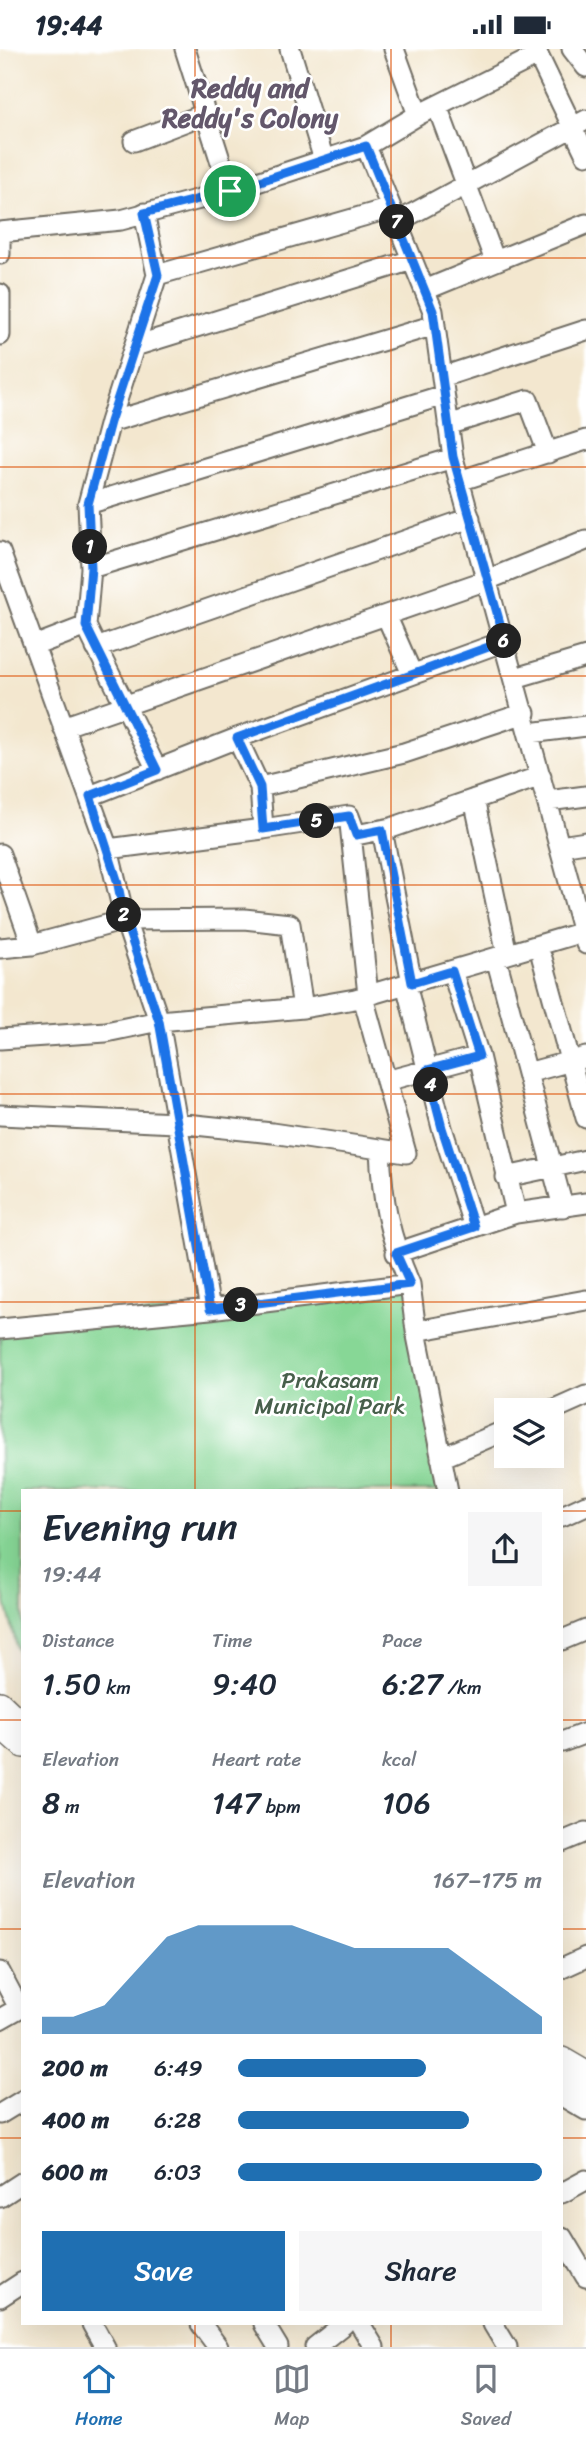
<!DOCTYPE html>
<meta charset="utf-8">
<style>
:root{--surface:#fff;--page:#f6f6f7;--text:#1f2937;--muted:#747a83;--line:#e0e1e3;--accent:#1f6fb2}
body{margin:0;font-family:Sriracha,sans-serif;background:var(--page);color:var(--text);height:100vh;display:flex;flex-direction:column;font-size:26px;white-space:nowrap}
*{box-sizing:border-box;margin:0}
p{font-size:23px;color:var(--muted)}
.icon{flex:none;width:38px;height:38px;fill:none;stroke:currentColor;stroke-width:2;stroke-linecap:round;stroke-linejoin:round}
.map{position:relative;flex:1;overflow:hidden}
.drawer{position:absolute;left:21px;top:1440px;width:542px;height:836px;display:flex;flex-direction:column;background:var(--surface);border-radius:0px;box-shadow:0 7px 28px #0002}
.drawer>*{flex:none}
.buttons{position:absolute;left:494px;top:1349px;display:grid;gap:14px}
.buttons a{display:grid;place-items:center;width:70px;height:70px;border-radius:0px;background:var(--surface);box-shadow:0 7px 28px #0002;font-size:35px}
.pin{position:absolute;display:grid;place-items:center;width:60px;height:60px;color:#fff;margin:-30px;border:4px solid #fff;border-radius:50%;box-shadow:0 2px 7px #0007}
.km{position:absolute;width:35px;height:35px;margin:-18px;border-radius:50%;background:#222;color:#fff;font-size:19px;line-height:35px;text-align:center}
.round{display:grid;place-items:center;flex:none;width:74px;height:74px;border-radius:0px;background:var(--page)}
.summary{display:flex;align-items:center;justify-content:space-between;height:119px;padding:0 21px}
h1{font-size:38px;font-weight:600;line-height:52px}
.metrics{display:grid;grid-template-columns:repeat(3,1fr);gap:10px;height:119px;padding:7px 21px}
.metrics div{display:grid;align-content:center}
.metrics b{font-size:30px;font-weight:600}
.metrics small{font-size:19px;font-weight:400}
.metrics p{font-size:19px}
.chart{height:196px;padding:14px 21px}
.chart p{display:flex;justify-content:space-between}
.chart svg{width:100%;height:126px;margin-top:7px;fill:var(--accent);opacity:.7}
.button{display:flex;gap:14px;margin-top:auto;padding:14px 21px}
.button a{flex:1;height:80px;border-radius:0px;background:var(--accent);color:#fff;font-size:28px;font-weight:600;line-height:80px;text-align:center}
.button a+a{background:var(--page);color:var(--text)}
ul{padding:0 21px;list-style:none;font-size:23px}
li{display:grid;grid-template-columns:112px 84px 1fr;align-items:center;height:52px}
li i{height:18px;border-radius:9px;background:var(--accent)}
.status{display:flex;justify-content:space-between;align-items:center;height:49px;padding:0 35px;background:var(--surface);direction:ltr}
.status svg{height:19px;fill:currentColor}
.dock{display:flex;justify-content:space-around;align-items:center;height:98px;border-top:2px solid var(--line);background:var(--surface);font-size:19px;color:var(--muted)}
.dock a{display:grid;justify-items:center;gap:4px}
.dock .selected{color:var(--accent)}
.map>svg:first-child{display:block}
</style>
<div class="status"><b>19:44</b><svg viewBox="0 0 49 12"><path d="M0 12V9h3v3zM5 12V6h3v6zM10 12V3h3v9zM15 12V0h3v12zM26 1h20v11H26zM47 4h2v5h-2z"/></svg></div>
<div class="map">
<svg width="586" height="2298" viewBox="0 0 586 2298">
<rect width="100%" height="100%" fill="#fff"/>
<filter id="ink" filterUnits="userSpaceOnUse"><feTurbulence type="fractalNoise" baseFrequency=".0143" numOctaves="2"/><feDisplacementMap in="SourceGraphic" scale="14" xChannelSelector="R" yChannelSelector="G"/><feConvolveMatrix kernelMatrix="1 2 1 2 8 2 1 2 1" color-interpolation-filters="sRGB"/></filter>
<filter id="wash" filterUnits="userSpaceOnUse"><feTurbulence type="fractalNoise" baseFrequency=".00686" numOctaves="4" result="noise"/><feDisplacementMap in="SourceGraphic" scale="28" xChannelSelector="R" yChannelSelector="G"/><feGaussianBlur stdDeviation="1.57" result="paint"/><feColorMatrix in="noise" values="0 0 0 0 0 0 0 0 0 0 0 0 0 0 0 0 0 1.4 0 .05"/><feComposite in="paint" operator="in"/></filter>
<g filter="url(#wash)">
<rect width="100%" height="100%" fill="#f3e7cf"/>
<!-- green -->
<path fill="#87d796" stroke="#598160" stroke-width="2" d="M410,1235L448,1442H23V1623L0,1529V1281Z"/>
</g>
<g filter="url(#ink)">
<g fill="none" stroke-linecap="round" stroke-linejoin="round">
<!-- minor casing -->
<g stroke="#716d64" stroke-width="23">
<path id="minor" d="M185,0L230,142
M290,0L324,111L366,97L433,262L453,409L586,895
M572,0L586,18
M437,57L495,212
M418,66L538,6L586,106
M134,92L205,65
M366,97L418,66L394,0
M144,164L157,226L110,373L435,276
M397,173L586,71
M0,183L121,171L230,142L324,111
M0,205V183
M157,226L391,159
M425,241L586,175
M0,245V286
M135,297L412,211
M442,328L586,281
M110,373L88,455L91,519L86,577L157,721
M448,376L528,351L548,404
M459,432L586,391
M88,455L444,346
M0,503L108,800L125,871L159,972L210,1260
M91,519L453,409
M386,566L412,625
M34,597L86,577
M96,599L470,469
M515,629L586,608
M63,678L487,531L586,491
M530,684L586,677
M260,738L404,704L525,664
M90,747L237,689L505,592
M474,750L507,905
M548,752L586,747
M350,775L368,946
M263,780L349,767L356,786L391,779L541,727
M382,781L412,934
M560,797L586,793
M108,800L263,780L260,738L237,689
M0,805L32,896
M0,899L32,896L125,871L244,870L290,875L303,959
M496,909L563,1158
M542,909L586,1069
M452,922L479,1007L516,1164
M406,935L442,1079L474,1178
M0,990L106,983L159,972L303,959L355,950L586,882
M527,1024L586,1008
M386,1032L479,1007
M0,1066L176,1074L272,1084L406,1104L363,948
M380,1100C382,1152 389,1187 410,1235
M506,1128L586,1111
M396,1204L516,1164L586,1154
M0,1280L210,1260L410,1235L416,1282L448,1442
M416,1282L586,1251
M550,1362L586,1346
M441,1409L506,1381
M562,1467L586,1456
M562,1591L586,1581
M562,1693L586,1684
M562,1793L586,1783
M562,1919L586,1908
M0,1923L19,1959
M0,1970L23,1957
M562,2047L586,2061
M0,2065L23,2051
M562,2144L586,2131
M0,2148L23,2133
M562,2188L586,2228
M0,2248L23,2233
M92,2275L105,2298
M201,2275L218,2298
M264,2275L278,2298
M360,2275L374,2298
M493,2275L507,2298
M315,2298L344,2275"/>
</g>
<!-- major casing -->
<g stroke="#716d64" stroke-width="26">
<path id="major" d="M0,1654L23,1676
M0,1677L23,1697
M562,2010L586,2024
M562,2032L586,2046"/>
</g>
<!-- minor -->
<use href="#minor" stroke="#fff" stroke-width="19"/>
<!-- major -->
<use href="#major" stroke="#fff" stroke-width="23"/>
</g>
</g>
<g fill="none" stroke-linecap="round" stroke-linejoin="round" filter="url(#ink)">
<!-- route casing -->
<g stroke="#fff" stroke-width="14">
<path id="route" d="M366,97L433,262L453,408L505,592L237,689L260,738L263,780L349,767L356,786L382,781L412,934L452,922L479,1007L427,1021L442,1079L474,1178L396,1204L410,1235L210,1260L159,972L125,871L117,831L90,747L157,721L86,577L91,519L88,455L110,373L158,226L144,164L230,142Z"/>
</g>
<!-- route -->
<use href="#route" stroke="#1a73e8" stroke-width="9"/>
</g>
<!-- grid -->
<path fill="none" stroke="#df570e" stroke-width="2" stroke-opacity="0.55" d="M195,0V1442M391,0V1442M0,209H586M0,418H586M0,627H586M0,836H586M0,1045H586M0,1253H586M0,1462H23M562,1462H586M0,1671H23M562,1671H586M0,1880H23M562,1880H586M0,2089H23M562,2089H586M195,2275V2298M391,2275V2298"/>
<g text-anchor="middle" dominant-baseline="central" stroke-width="5" stroke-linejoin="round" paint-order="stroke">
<!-- park labels -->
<g font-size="23" fill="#475f4b" stroke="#fff">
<text x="330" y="1331">Prakasam<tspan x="330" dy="26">Municipal Park</tspan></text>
</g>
<!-- quarter labels -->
<g font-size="26" font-weight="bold" fill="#63576b" stroke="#fff">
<text x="250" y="39">Reddy and<tspan x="250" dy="30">Reddy's Colony</tspan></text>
</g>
</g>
</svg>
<div class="buttons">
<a><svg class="icon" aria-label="layers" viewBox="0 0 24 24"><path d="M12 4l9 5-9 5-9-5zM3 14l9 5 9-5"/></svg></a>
</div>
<div class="pin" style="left:230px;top:142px;background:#1e9e55"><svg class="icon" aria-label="arrive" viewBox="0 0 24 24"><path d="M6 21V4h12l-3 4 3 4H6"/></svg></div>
<b class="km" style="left:90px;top:498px">1</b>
<b class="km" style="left:124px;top:866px">2</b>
<b class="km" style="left:241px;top:1256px">3</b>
<b class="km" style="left:431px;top:1036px">4</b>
<b class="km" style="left:317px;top:772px">5</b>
<b class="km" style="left:504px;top:592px">6</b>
<b class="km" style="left:397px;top:173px">7</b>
<section class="drawer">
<div class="summary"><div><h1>Evening run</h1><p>19:44</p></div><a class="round"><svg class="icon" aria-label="share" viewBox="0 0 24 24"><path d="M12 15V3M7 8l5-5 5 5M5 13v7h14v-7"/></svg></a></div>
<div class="metrics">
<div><p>Distance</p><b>1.50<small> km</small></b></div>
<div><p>Time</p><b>9:40</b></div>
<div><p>Pace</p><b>6:27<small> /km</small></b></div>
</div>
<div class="metrics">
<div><p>Elevation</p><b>8<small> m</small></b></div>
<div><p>Heart rate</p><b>147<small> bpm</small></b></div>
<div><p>kcal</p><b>106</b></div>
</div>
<div class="chart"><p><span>Elevation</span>167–175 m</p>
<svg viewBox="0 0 160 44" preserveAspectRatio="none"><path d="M0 44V38L10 38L20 34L30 22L40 10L50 6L60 6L70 6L80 6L90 10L100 14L110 14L120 14L130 14L140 22L150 30L160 38V44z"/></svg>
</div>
<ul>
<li><b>200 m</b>6:49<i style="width:62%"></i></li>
<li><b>400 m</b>6:28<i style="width:76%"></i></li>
<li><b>600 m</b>6:03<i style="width:100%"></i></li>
</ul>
<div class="button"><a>Save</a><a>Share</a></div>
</section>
</div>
<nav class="dock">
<a class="selected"><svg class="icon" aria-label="home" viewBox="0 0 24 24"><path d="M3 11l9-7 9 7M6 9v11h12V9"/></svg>Home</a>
<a><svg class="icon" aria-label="map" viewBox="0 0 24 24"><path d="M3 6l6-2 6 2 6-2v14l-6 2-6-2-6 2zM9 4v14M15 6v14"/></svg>Map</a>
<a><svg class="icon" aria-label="saved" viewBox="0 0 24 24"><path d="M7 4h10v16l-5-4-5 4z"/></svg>Saved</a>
</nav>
